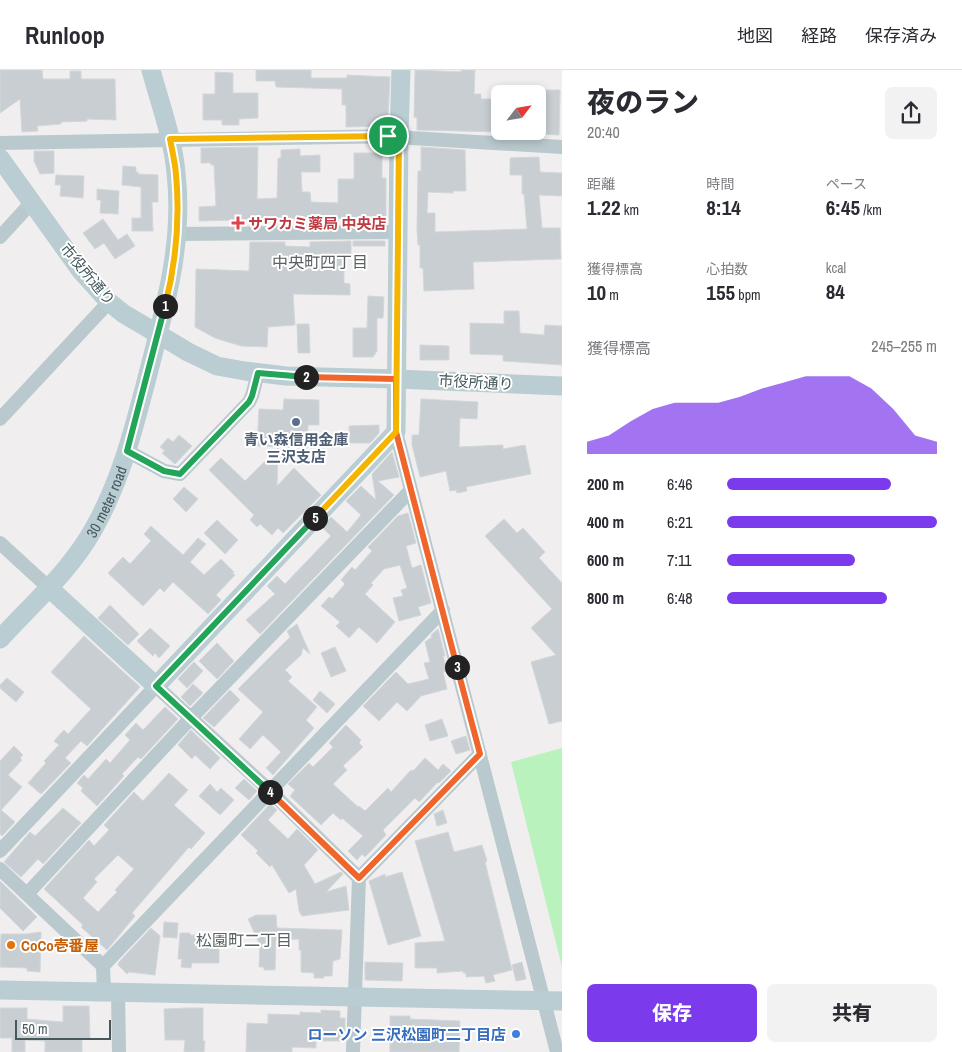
<!DOCTYPE html>
<html lang="ja">
<meta charset="utf-8">
<style>
:root{--surface:#fff;--page:#f2f2f3;--text:#2b2b33;--muted:#7c7c81;--line:#e1e1e2;--accent:#7c3aed}
body{margin:0;font-family:"Archivo Narrow","Noto Sans JP",sans-serif;background:var(--page);color:var(--text);height:100vh;display:flex;flex-direction:column;font-size:19px;white-space:nowrap}
*{box-sizing:border-box;margin:0}
p{font-size:16px;color:var(--muted)}
.icon{flex:none;width:28px;height:28px;fill:none;stroke:currentColor;stroke-width:2;stroke-linecap:round;stroke-linejoin:round}
.map{position:relative;flex:1;overflow:hidden}
.sheet{display:flex;flex-direction:column;background:var(--surface);width:400px}
.sheet>*{flex:none}
.needle{width:32px;rotate:59deg}
.buttons{position:absolute;left:491px;top:15px;display:grid;gap:10px}
.buttons a{display:grid;place-items:center;width:55px;height:55px;border-radius:8px;background:var(--surface);box-shadow:0 2px 8px #0003;font-size:25px}
.scale{position:absolute;left:15px;bottom:12px;width:96px;box-sizing:border-box;padding-left:5px;border:2px solid #45595d;border-top:0;font-size:14px;line-height:18px;white-space:nowrap;color:#45595d;-webkit-text-stroke:4px #fff;paint-order:stroke}
.pin{position:absolute;display:grid;place-items:center;width:42px;height:42px;color:#fff;margin:-21px;border:2px solid #fff;border-radius:50%;box-shadow:0 1px 5px #0007}
.km{position:absolute;width:25px;height:25px;margin:-12px;border-radius:50%;background:#222;color:#fff;font-size:14px;line-height:25px;text-align:center}
.round{display:grid;place-items:center;flex:none;width:52px;height:52px;border-radius:8px;background:var(--page)}
.head{display:flex;align-items:center;justify-content:space-between;height:85px;padding:0 25px}
h1{font-size:28px;font-weight:800;line-height:38px}
.stats{display:grid;grid-template-columns:repeat(3,1fr);gap:8px;height:85px;padding:5px 25px}
.stats div{display:grid;align-content:center}
.stats b{font-size:21px;font-weight:800}
.stats small{font-size:14px;font-weight:400}
.stats p{font-size:14px}
.chart{height:140px;padding:10px 25px}
.chart p{display:flex;justify-content:space-between}
.chart svg{width:100%;height:90px;margin-top:5px;fill:var(--accent);opacity:.7}
.cta{display:flex;gap:10px;margin-top:auto;padding:10px 25px}
.cta a{flex:1;height:58px;border-radius:8px;background:var(--accent);color:#fff;font-size:20px;font-weight:800;line-height:58px;text-align:center}
.cta a+a{background:var(--page);color:var(--text)}
ul{padding:0 25px;list-style:none;font-size:16px}
li{display:grid;grid-template-columns:80px 60px 1fr;align-items:center;height:38px}
li i{height:12px;border-radius:6px;background:var(--accent)}
header{display:flex;align-items:center;gap:30px;box-sizing:border-box;height:70px;padding:0 25px;background:var(--surface);border-bottom:1px solid var(--line)}
header strong{font-size:24px}
nav{display:flex;gap:28px;margin-inline-start:auto;font-size:18px}
main{display:flex;flex:1;min-height:0}
.map>svg:first-child{display:block}
</style>
<header>
<strong>Runloop</strong>
<nav><a>地図</a><a>経路</a><a>保存済み</a></nav>
</header>
<main>
<div class="map">
<svg width="562" height="982" viewBox="0 0 562 982">
<rect width="100%" height="100%" fill="#f1eeef"/>
<!-- green -->
<path fill="#baf2be" d="M562,678V897L511,692Z"/>
<!-- building -->
<path fill="#c8ced2" stroke="#d2d7db" fill-rule="evenodd" d="M0,0H42L43,9H70V1H81V9H115L116,50L87,49V51L61,52V54L37,56L38,61L22,62L20,29L0,43Z
M256,0H311V8H347V5L390,7L388,46H385V56L346,57V35H342V19L276,17L275,11H256Z
M415,0L461,2V0H475L474,24H481V29H500V62L417,60V48L414,47Z
M215,2L233,3V23H258V48L239,49V55H222V50H203V24H215Z
M545,20H560L559,65L544,64Z
M258,77L257,129L277,128L278,88H281V80L300,79V86L320,85V102H301L302,122H310L311,132L338,133V109H354V83H382V108H386V153L353,154V149L311,148L199,151V137L216,136L214,95H211V93H201V78Z
M421,77L465,80L466,121H453V123L428,122L427,143H435V162L527,159L524,124H522V105H510V88L539,87L540,102L562,103V126L539,125L542,158H560L561,189L473,192L474,219L424,221L423,198H420V175H418L417,159L418,101H421Z
M34,81H54V103L40,104L34,91Z
M123,96L136,97V102H138V104L158,105V132H152L153,161H132V148H141V117L122,115Z
M56,105L84,106L83,128L60,126L61,115H55Z
M97,119L119,121L118,144L100,143L101,130H97Z
M103,149L118,170L127,164L135,176L115,189L104,173L95,179L83,163Z
M351,171V185H344V213L350,214V225L293,224L295,255L268,257L267,277L241,276L215,268L195,257L196,199L249,201L250,172H285V176L310,177V172Z
M353,171H385V176H353Z
M368,226L384,227L383,248H377V281L373,287H353V258H367Z
M504,241H519L520,263L544,265L545,255L562,256V295L503,291V285L470,284V253L504,254Z
M297,254H309L310,283H298Z
M420,275L449,276V290H420Z
M284,329L319,330V355H308L307,378L257,376L259,339L283,340Z
M421,329L478,332L477,349L460,348L459,377L503,375V379L525,375L531,404L466,417L467,421L457,423L456,420L450,421L446,401L420,407L412,375V365H419Z
M379,355V363L370,373H350L349,356Z
M179,365L192,376L175,394L162,383L165,381L160,377L168,368L173,372Z
M278,378L277,416L294,398L321,425L283,463L278,458L272,465L260,454L257,457L250,450L254,445L209,400L221,388L245,411Z
M392,382L399,407L378,411L394,425L260,564L246,550L275,524L267,516L277,506L285,514L331,466L322,457L331,447L347,462L361,445L346,431L361,416L376,430L372,404Z
M184,417L198,429L186,442L173,429Z
M408,443L416,473L406,476L412,498L421,495L431,533L418,537L421,545L399,551L393,528L403,526L401,520L407,518L400,495L384,499L371,513L373,515L365,524L395,552L377,573L359,557L349,568L336,556L340,552L321,536L329,527L332,529L345,514L341,510L352,497L355,500L372,481L368,477L398,446Z
M504,449L517,463L523,458L545,482L539,488L562,513V651L549,654L531,592L556,585L531,558L552,539L485,466Z
M217,450L238,470L225,484L204,463Z
M151,456L183,485L198,468L206,474L190,492L204,505L221,489L234,502L232,503L235,505L216,525L221,530L208,544L173,512L164,522L160,518L143,536L108,503L123,487L130,494L151,471L144,464Z
M110,535L139,564L128,575L98,548Z
M297,554L310,584L303,578L301,585L285,600L292,607L288,611L317,637L306,650L314,658L273,705L266,698L281,682L263,665L250,679L239,669L263,642L238,619L290,567L287,561Z
M150,558L170,576L159,588L155,583L153,586L137,571Z
M438,559L445,586H443L447,601L443,602L447,619L421,626L407,641L397,632L379,651L363,636L396,602L408,614L429,609L424,593L430,592L425,572L432,567L431,565Z
M84,566L140,617L87,676L81,671L65,688L71,693L41,724L28,713L46,693L44,691L59,675L54,671L64,660L68,664L91,639L51,602Z
M217,573L234,591L217,609L199,591Z
M335,577L346,601L331,607L321,583Z
M194,592L203,601L187,618L178,609Z
M7,608L24,622L16,632L0,618V615Z
M193,614L203,623L190,636L181,627Z
M230,620L240,630L214,657L203,648Z
M320,621L335,634L327,643L313,630Z
M165,637L178,649L141,689L138,687L122,704L124,706L97,736L81,721L83,718L77,713L84,705L88,709L106,689L110,693L130,670L125,665L136,653L143,660Z
M442,649L448,666L430,671L425,655Z
M346,655L361,670L359,673L363,677L343,696L347,700L333,714L358,737L359,736L365,741L388,718L391,722L411,700L413,701L425,688L438,700L443,694L451,701L439,713L438,712L419,732L415,728L383,760L386,765L365,787L362,784L357,790L348,781L363,766L342,748L341,750L333,743L321,755L290,726L295,720L288,714L309,693L313,697L333,677L329,673Z
M191,660L220,688L210,699L195,685L192,689L178,675Z
M466,666L470,680L456,684L451,671Z
M14,676L23,685L20,688L22,690L8,705L22,717L1,740L15,752L2,766L0,764V691Z
M169,703L188,720L174,735L205,763L191,779L189,777L132,843L135,846L107,880L81,857L83,855L44,819L89,770L94,776L109,760L104,755L134,722L143,731ZM118,785L134,799L115,820L117,822L98,842L83,828L97,812L94,809Z
M244,709L257,721L249,730L235,718Z
M210,714L217,722L221,718L234,730L220,745L199,726Z
M270,734L277,740L268,750L288,769L297,759L318,780L304,795L315,814L341,802L343,804L326,822L346,816L349,840L302,846L299,841L296,819L289,823L272,795L270,797L256,783L258,781L241,765Z
M63,738L81,753L43,794L38,789L21,807L4,792L30,762L35,766Z
M443,740L447,753L437,756L434,744Z
M448,762L454,782L482,775L487,791L485,792L512,900L493,905L495,911L486,913L484,906L466,907V903H463V901L437,903V898H415V873L445,871L415,771Z
M402,802L421,866L388,875L369,811L385,804V807Z
M0,811L37,847L23,861L0,838Z
M256,845H276L277,858L342,860L340,889L333,891L332,906H324V908H314V903L301,902V880H299V869L276,870L275,900H264V897H259L260,875L248,849Z
M164,852L178,853L177,868L163,867Z
M151,858L160,866L155,905L129,902L127,904L118,895L119,892Z
M41,862L40,902L27,901V898L0,897L1,864H26Z
M180,863H190V865H219V893H192L191,898L181,897L182,889H178Z
M365,892L403,893L402,911L365,910Z
M522,892L526,909L516,911L512,895Z
M63,936H89L90,969H82V982H45V971L25,970V982H12V968H0V938H27V949L63,952Z
M187,938H203V971H205L204,982H184L185,970H165L164,939Z
M321,940L340,941V948H345V971H316V978L292,977V982H246L247,953L268,954V944L300,945V942L321,943Z
M390,946H410V949L460,951L459,982H390Z"/>
<g fill="none" stroke-linecap="round" stroke-linejoin="round">
<!-- street -->
<path stroke="#b9c9cd" stroke-width="14" d="M0,73L399,66L411,68L562,77
M177,164L397,162
M0,167L32,132
M0,349L109,232
M396,362L557,982
M127,381L164,401L180,404L249,332L252,326L258,303
M0,473L48,517
M0,781L156,616L270,721L359,808
M0,799L103,896L104,922
M27,824L190,649L410,421
M103,896L443,540
M118,922L119,982
M353,982L359,808L480,684"/>
<!-- secondary -->
<g stroke="#b9cdd2" stroke-width="19">
<path d="M0,88L81,201L109,232L124,244L158,264L188,282L217,296L245,301L286,306L396,309L562,316"/>
<path d="M48,517L156,616L396,362L399,66L401,0"/>
<path id="s1" d="M0,569C32,534 70,501 93,460C121,411 134,358 148,304C165,237 184,173 176,103C173,68 160,34 151,0"/>
<path d="M0,920L562,931"/>
</g>
</g>
<g fill="none" stroke-linecap="round" stroke-linejoin="round">
<!-- split-1 casing -->
<g stroke="#fff" stroke-width="10">
<path id="split-1" d="M165,236C176,193 180,148 176,104C175,92 172,80 170,69L388,66"/>
</g>
<!-- split-2 casing -->
<g stroke="#fff" stroke-width="10">
<path id="split-2" d="M165,236L127,381L164,401L180,404L249,332L252,326L258,303L306,307"/>
</g>
<!-- split-3 casing -->
<g stroke="#fff" stroke-width="10">
<path id="split-3" d="M306,307L396,309V362L457,597"/>
</g>
<!-- split-4 casing -->
<g stroke="#fff" stroke-width="10">
<path id="split-4" d="M270,722L359,808L480,684L457,597"/>
</g>
<!-- split-5 casing -->
<g stroke="#fff" stroke-width="10">
<path id="split-5" d="M270,722L156,616L315,448"/>
</g>
<!-- split-6 casing -->
<g stroke="#fff" stroke-width="10">
<path id="split-6" d="M315,448L396,362L399,66H388"/>
</g>
<!-- split-1 -->
<use href="#split-1" stroke="#f5b400" stroke-width="6"/>
<!-- split-2 -->
<use href="#split-2" stroke="#22a559" stroke-width="6"/>
<!-- split-3 -->
<use href="#split-3" stroke="#f0652b" stroke-width="6"/>
<!-- split-4 -->
<use href="#split-4" stroke="#f0652b" stroke-width="6"/>
<!-- split-5 -->
<use href="#split-5" stroke="#22a559" stroke-width="6"/>
<!-- split-6 -->
<use href="#split-6" stroke="#f5b400" stroke-width="6"/>
</g>
<!-- markers -->
<path fill="#e0444e" stroke="#fff" stroke-width="2" d="M235.5 145.5h5v5h5v5h-5v5h-5v-5h-5v-5h5z"/>
<circle fill="#5c6f8a" stroke="#fff" stroke-width="2" cx="296" cy="352" r="5"/>
<circle fill="#e8710a" stroke="#fff" stroke-width="2" cx="11" cy="875" r="5"/>
<circle fill="#3f7fe0" stroke="#fff" stroke-width="2" cx="516" cy="964" r="5"/>
<g text-anchor="middle" dominant-baseline="central" stroke-width="4" stroke-linejoin="round" paint-order="stroke">
<!-- health labels -->
<g font-size="15" font-weight="bold" fill="#be3a42" stroke="#fff" text-anchor="start">
<text x="248" y="153">サワカミ薬局 中央店</text>
</g>
<!-- street labels -->
<g font-size="15" fill="#45595d" stroke="#fff">
<text transform="translate(88 204) rotate(50)">市役所通り</text>
<text transform="translate(476 312) rotate(3)">市役所通り</text>
<text stroke="none"><textPath href="#s1" startOffset="175">30 meter road</textPath></text>
</g>
<!-- service labels -->
<g font-size="15" font-weight="bold" fill="#4e5e75" stroke="#fff">
<text x="296" y="369">青い森信用金庫<tspan x="296" dy="17">三沢支店</tspan></text>
</g>
<!-- food labels -->
<g font-size="15" font-weight="bold" fill="#c56008" stroke="#fff" text-anchor="start">
<text x="21" y="875">CoCo壱番屋</text>
</g>
<!-- shop labels -->
<g font-size="15" font-weight="bold" fill="#366cbe" stroke="#fff" text-anchor="end">
<text x="506" y="964">ローソン 三沢松園町二丁目店</text>
</g>
<!-- neighbourhood labels -->
<g font-size="16" fill="#5b6264" stroke="#fff">
<text x="320" y="192">中央町四丁目</text>
<text x="244" y="870">松園町二丁目</text>
</g>
</g>
</svg>
<div class="buttons">
<a><svg class="needle" viewBox="-14 -14 28 28"><path d="M0-13l5 13h-10z" fill="#e53935"/><path d="M0 13l5-13h-10z" fill="#7c7c81"/></svg></a>
</div>
<div class="scale">50 m</div>
<div class="pin" style="left:388px;top:66px;background:#1e9e55"><svg class="icon" aria-label="arrive" viewBox="0 0 24 24"><path d="M6 21V4h12l-3 4 3 4H6"/></svg></div>
<b class="km" style="left:165px;top:236px">1</b>
<b class="km" style="left:306px;top:307px">2</b>
<b class="km" style="left:457px;top:597px">3</b>
<b class="km" style="left:270px;top:722px">4</b>
<b class="km" style="left:315px;top:448px">5</b>
</div>
<section class="sheet">
<div class="head"><div><h1>夜のラン</h1><p>20:40</p></div><a class="round"><svg class="icon" aria-label="share" viewBox="0 0 24 24"><path d="M12 15V3M7 8l5-5 5 5M5 13v7h14v-7"/></svg></a></div>
<div class="stats">
<div><p>距離</p><b>1.22<small> km</small></b></div>
<div><p>時間</p><b>8:14</b></div>
<div><p>ペース</p><b>6:45<small> /km</small></b></div>
</div>
<div class="stats">
<div><p>獲得標高</p><b>10<small> m</small></b></div>
<div><p>心拍数</p><b>155<small> bpm</small></b></div>
<div><p>kcal</p><b>84</b></div>
</div>
<div class="chart"><p><span>獲得標高</span>245–255 m</p>
<svg viewBox="0 0 160 44" preserveAspectRatio="none"><path d="M0 44V38L10 35L20 28L30 22L40 19L50 19L60 19L70 16L80 12L90 9L100 6L110 6L120 6L130 12L140 22L150 35L160 38V44z"/></svg>
</div>
<ul>
<li><b>200 m</b>6:46<i style="width:78%"></i></li>
<li><b>400 m</b>6:21<i style="width:100%"></i></li>
<li><b>600 m</b>7:11<i style="width:61%"></i></li>
<li><b>800 m</b>6:48<i style="width:76%"></i></li>
</ul>
<div class="cta"><a>保存</a><a>共有</a></div>
</section>
</main>
